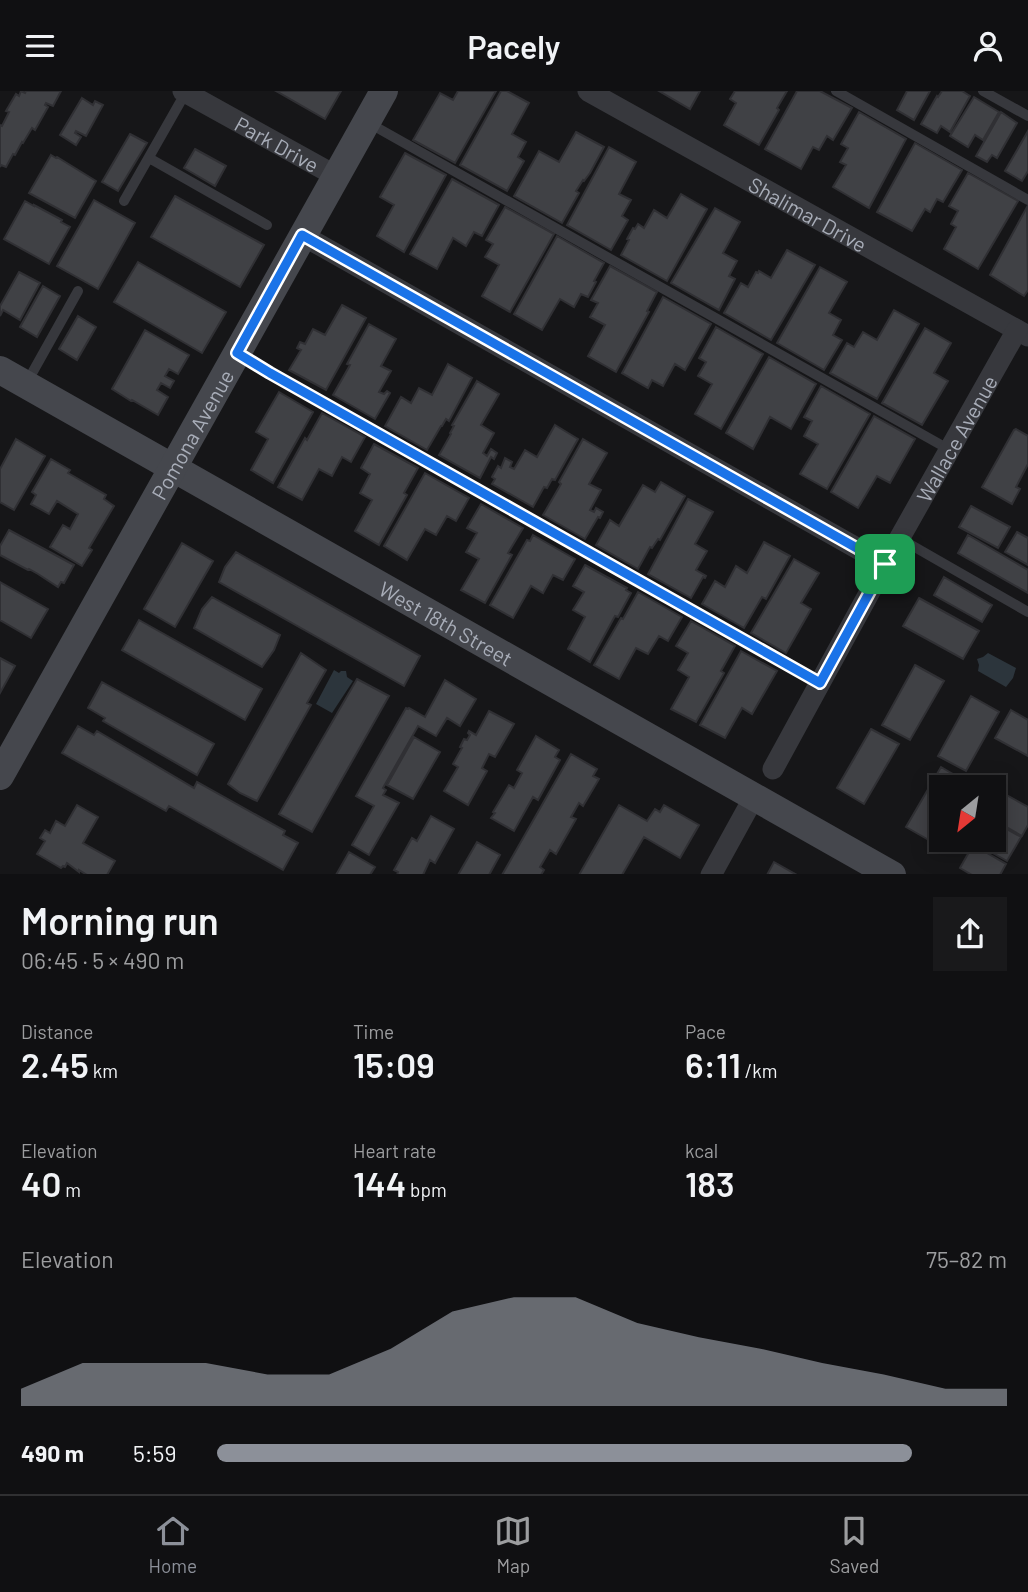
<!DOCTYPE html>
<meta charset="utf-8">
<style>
:root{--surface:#101012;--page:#19191b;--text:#f1f3f6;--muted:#9c9d9f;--line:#303032;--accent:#8c9099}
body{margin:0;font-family:Barlow,sans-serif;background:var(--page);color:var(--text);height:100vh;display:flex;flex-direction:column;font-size:26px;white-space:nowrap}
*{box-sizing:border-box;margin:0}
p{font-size:23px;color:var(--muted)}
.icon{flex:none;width:38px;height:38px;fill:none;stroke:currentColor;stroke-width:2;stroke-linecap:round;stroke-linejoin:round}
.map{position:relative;height:783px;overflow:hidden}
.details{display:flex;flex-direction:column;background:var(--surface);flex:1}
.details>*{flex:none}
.needle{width:46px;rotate:210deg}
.buttons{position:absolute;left:929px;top:684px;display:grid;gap:14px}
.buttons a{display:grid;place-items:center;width:77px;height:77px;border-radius:0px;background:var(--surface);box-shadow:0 4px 18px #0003,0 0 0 2px var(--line);font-size:35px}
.pin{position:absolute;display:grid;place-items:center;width:60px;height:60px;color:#fff;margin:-30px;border-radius:14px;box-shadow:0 4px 10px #0006}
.round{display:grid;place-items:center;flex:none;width:74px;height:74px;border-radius:0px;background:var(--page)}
.overview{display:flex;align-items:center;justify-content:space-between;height:119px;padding:0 21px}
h1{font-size:38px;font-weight:600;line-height:52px}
.figures{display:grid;grid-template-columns:repeat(3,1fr);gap:10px;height:119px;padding:7px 21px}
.figures div{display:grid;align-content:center}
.figures b{font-size:35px;font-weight:600}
.figures small{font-size:19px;font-weight:400}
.figures p{font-size:19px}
.chart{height:196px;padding:14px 21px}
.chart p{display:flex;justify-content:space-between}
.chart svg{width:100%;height:126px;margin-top:7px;fill:var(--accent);opacity:.7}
ul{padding:0 21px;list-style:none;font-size:23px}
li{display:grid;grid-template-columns:112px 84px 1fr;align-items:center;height:52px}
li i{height:18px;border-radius:9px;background:var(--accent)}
header{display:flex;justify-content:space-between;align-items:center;height:91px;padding:0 21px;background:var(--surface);font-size:32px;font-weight:600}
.tab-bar{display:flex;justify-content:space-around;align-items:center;height:98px;border-top:2px solid var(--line);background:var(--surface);font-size:19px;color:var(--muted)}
.tab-bar a{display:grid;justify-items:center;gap:4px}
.tab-bar .current{color:var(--accent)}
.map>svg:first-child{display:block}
</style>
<header><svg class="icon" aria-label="menu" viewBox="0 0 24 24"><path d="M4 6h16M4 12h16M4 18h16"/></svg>Pacely<svg class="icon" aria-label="person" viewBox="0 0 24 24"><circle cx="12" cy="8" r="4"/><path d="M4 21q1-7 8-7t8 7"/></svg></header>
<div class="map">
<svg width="1028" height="784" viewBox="0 0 1028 784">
<rect width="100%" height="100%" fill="#161618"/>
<!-- water -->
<path fill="#2c353c" d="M988,562L1016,577L1013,587L1006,596L978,580L979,574L977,568L983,566Z
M334,579L339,582L341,580H346L347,586L353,590L332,622L316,613Z"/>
<!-- building -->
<path fill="#404145" stroke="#303034" stroke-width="2" d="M21,0L25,2L26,0H61L53,15L46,12L45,14L48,16L35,39L32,37L23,52L22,51L15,64L13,63L6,76L1,74L0,76V34L2,35L9,21L6,20L16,3L19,5Z
M276,0H341L325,28Z
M458,0H496L455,72L413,49L440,2L453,9Z
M501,0H507L529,12L512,43L526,51L518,66L524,70L507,100L460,74Z
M659,0H700L690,18Z
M735,0H787L777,17L779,19L759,54L724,34L736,12L730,8Z
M797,0H820L852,17L833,49L827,45L819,59L813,56L801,78L765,58Z
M907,0H930L914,29L897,19Z
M942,0H962L970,5L950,41L941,35L937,42L921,33L937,5L938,6Z
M974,6L999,21L983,49L975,44L968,56L950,45Z
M82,7L93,14L95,10L103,14L86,45L76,40L75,42L81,46L76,54L60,44Z
M859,21L906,48L869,117L833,96L846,74L840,71L848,57L841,53Z
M1001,21L1017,32L997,67L992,64L987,71L976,65Z
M1028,40V80L1022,90L1005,80Z
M576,41L604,56L590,82L584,90L583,89L576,100L579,102L562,132L514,105L539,60L559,71Z
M130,43L147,52L118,100L102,91Z
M915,52L962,79L943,111L937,108L930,121L925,118L912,140L877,121Z
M609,56L636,71L619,103L631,109L622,125L628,129L611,159L567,134Z
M195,58L226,75L215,95L184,77Z
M405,62L446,84L404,161L377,145L394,114L380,106Z
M51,64L56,67L57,66L96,90L75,127L29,102Z
M968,82L1018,110L978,178L944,158L956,136L951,133L958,120L949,115Z
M452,88L499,114L482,145L474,141L466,155L453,147L437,178L410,163Z
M681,103L707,118L667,190L621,164L629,149L627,148L633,137L635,138L638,133L644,137L654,119L667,127Z
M175,105L264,154L240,196L151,146Z
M94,109L135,132L98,198L57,175Z
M25,110L34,115V114L62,129L61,131L70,136L49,173L4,148Z
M505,116L554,143L510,221L482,205L499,174L485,166L493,153L486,149Z
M1027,116L1028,199L1024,205L990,184Z
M715,117L740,131L723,162L737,170L729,185L735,188L719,219L671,192Z
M557,145L604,172L594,190L596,191L588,206L581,203L574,216L560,208L542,239L514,223Z
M787,159L815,174L771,249L724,222L741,192L748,196L756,181L758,182L759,180L771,187Z
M138,171L226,221L202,262L114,211Z
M610,175L657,201L647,220L649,221L616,281L588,265L605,234L590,226L598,212L591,209Z
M820,176L847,191L829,222L841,229L833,244L842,249L824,279L777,252Z
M19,181L40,192L20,229L3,219L0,225V215Z
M43,195L60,205L37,246L20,236Z
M663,206L711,233L685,279L675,273L663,295L652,289L648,297L622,282Z
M342,214L366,227L326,299L289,279L301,259L297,257L300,251L305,253L313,238L325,244Z
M894,219L919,233L877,308L830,282L847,252L854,256L863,241L877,249Z
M78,225L96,236L77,269L59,258Z
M369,233L396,248L381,275L391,280L379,301L384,303L387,300L390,302L375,328L333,304L350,274L347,273Z
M716,236L763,263L721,338L695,323L712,293L698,285L706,271L699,267Z
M925,237L951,252L934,282L948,290L922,334L882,312Z
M145,239L189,264L178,283L169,278L165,285L174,290L170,297L161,292L157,299L168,306L158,324L132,309L131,310L112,298Z
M769,266L816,293L791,338L770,326L753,358L726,342Z
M448,273L472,287L449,330L446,328L442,335H441L427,359L385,335L401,306L411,312L419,297L432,304Z
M477,290L499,303L481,334L494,342L483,362L487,365L491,358L497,362L494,368L491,366L480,387L439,364L451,343L450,342L454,335L452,334Z
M821,295L870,323L827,398L800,383L818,353L804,345L812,330L804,326Z
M279,301L313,321L273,392L251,379L268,348L256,341Z
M322,322L365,346L351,371L342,366L332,385L319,378L302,409L278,396L305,347L307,349Z
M874,325L915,348L890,392L877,385L858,417L831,401Z
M555,334L578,348L555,389L552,388L547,397L544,396L533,416L492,393L495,388L492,386L498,375L501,377L505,367L512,371L510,376L514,378L525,359L537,366Z
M1016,338L1028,345V373L1016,396L1020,398L1012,413L982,396L1014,339Z
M16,348L45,365L14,419L0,411V378Z
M583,348L607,362L589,393L601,399L590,419L594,421L596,417L603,421L600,427L598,426L585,448L543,424L561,393L559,391Z
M374,353L418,377L404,402L407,404L379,454L355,440L372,409L360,402L370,383L361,377Z
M51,368L70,379L68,382L106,404L104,408L114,415L89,457L92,459L82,475L50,456L63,434L70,438L78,423L57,410L49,423L31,413L36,404L32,401Z
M425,382L469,407L456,430L447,425L436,444L425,438L407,469L384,455Z
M661,391L685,405L660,449L658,448L652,457L650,456L638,478L596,454L610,429L619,435L643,394L655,401Z
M688,408L713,421L695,453L707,460L696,479L706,485L705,487L703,486L691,507L648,483Z
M481,413L523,437L508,462L512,464L485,512L461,499L479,468L466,461L477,442L467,437Z
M971,415L1010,436L998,457L959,436Z
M9,439L74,474L64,492L61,491L58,496L38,483L29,478L28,479L0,464V455Z
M1017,441L1028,447V474L1005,461Z
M533,444L575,468L563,489L553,484L543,502L531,495L513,527L490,514L527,449L530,450Z
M968,444L1028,479V502L958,462Z
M764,451L790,465L766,508L762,506L744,537L702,513L715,490L725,496L736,475L747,482Z
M182,452L213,470L175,536L144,518Z
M236,461L420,565L404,595L219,491L225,476Z
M794,468L819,482L801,512L811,518L786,562L751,542Z
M585,474L627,497L626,499L631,502L618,526L615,525L590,571L568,558L585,526L573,519L584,501L573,495Z
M944,486L992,514L982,531L934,504Z
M0,491L48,518L31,547L0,529Z
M638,501L682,526L668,550L659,545L648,563L636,557L619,588L594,574L621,527L623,528Z
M212,506L280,544L274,559L262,576L194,537L202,518Z
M919,507L979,540L963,568L903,535Z
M139,529L262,598L245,629L122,559Z
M691,530L735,555L721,580L724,582L696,631L671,618L689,586L678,579L688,562L676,555Z
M741,560L777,580L752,623L742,617L725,647L700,634Z
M301,562L326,579L307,612L311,614L257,710L240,702L228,693Z
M0,567L15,575L0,602Z
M915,574L944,590L910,649L882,634Z
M357,588L389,605L312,741L279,723Z
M445,589L476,608L460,635L447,627L436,645L418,635L383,697L386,699L383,704L399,712L369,764L352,754L374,715L356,705L406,617L408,618L409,617L425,626Z
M102,591L214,653L197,684L103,630L105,627L88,617Z
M971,605L999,621L966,680L938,665Z
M1011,619L1028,629V665L995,647Z
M489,620L514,633L495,666L489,663L482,677L487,680L468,714L444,700L458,676L453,673L462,657L460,656L464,648L467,649L470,644L468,642L469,640L476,644Z
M78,635L94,644L97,640L194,697L197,691L285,740L283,744L298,752L283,779L169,715L166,720L62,662Z
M871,638L899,653L864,713L837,697Z
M536,645L559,659L555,666L560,669L538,709L533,706L514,740L491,727L495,722L493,721L509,694L514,697L522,682L517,679Z
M414,646L440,661L413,708L387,694Z
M571,663L597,678L593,685L599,688L583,715L579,712L571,726L576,728L556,763L550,759L540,776L544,779L541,784H502Z
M941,676L968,692L966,696H942V739L934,752L906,736Z
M1003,702L1028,716V734L1022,745L994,729V717Z
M77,714L98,726L83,752L115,770L107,784H87L79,779V781L67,772L65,776L63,775L61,777L37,763L45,750L40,747L45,739L50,742L56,730L65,735Z
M619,714L647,730L655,718L660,721L664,714L699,734L680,767L644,746L622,784H579Z
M431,725L454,738L435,772L430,769L423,784H397L398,781L394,779L412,747L417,750Z
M994,731L1021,746L1007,770L975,752L977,749H994Z
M477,751L500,764L489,784H458Z
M973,754L1006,773L1000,784H972L960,777Z
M349,761L375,776L370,784H336Z
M774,771L797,784H767Z"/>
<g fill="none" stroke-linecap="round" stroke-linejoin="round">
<!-- lane -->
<path stroke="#37383d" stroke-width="10" d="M836,0L1028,109
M983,0L1028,25
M367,31L950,359
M149,67L267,134
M124,110L186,1
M239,263L270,282L820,592
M26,293L78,200
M899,447L1028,521"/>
<!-- street -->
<g stroke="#37383d" stroke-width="21">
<path id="s1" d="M183,0L336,85"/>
<path id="s2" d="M588,0L1028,245"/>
<path d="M302,144L885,473"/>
<path id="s3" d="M773,678L885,473L1017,239"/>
<path d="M711,784L754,706"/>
</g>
<!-- secondary -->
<g stroke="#45474d" stroke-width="28">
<path id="s4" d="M0,279L892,784"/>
<path id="s5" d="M0,685L384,0"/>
</g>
</g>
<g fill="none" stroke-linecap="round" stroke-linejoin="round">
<!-- route casing -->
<g stroke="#fff" stroke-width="14">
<path id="route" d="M302,144L885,473L820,592L270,282L237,262Z"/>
</g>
<!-- route -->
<use href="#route" stroke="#1a73e8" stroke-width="9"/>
</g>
<g text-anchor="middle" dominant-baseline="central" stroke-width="5" stroke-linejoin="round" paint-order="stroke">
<!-- street labels -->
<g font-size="21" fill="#a8adb8" stroke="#111113">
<text stroke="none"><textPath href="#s1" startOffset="108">Park Drive</textPath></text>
<text stroke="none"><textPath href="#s2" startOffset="252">Shalimar Drive</textPath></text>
<text stroke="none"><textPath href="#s5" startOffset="392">Pomona Avenue</textPath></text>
<text stroke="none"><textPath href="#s3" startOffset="378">Wallace Avenue</textPath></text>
<text stroke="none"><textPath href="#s4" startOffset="513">West 18th Street</textPath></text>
</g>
</g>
</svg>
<div class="buttons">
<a><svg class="needle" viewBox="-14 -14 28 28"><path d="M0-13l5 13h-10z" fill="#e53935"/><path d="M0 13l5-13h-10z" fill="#9c9d9f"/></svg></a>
</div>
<div class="pin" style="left:885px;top:473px;background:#1e9e55"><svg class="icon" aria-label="arrive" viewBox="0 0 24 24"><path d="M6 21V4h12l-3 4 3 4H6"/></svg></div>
</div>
<section class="details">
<div class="overview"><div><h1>Morning run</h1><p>06:45 · 5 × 490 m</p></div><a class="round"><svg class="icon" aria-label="share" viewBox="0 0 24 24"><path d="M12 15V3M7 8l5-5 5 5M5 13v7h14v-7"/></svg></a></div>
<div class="figures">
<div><p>Distance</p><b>2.45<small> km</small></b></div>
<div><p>Time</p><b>15:09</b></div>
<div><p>Pace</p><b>6:11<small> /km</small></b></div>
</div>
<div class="figures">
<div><p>Elevation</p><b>40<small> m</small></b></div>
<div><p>Heart rate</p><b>144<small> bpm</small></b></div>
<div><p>kcal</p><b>183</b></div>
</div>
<div class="chart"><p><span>Elevation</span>75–82 m</p>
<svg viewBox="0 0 160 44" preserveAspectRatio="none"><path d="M0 44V38L10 29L20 29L30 29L40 33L50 33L60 24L70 11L80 6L90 6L100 15L110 20L120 24L130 29L140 33L150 38L160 38V44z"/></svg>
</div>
<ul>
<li><b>490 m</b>5:59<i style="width:88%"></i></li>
</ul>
</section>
<nav class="tab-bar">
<a class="current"><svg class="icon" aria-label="home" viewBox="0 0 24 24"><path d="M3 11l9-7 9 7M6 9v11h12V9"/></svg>Home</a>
<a><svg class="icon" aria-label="map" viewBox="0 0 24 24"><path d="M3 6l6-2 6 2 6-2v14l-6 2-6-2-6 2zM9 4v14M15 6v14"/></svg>Map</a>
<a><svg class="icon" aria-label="saved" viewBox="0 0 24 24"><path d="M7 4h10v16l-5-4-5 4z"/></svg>Saved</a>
</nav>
